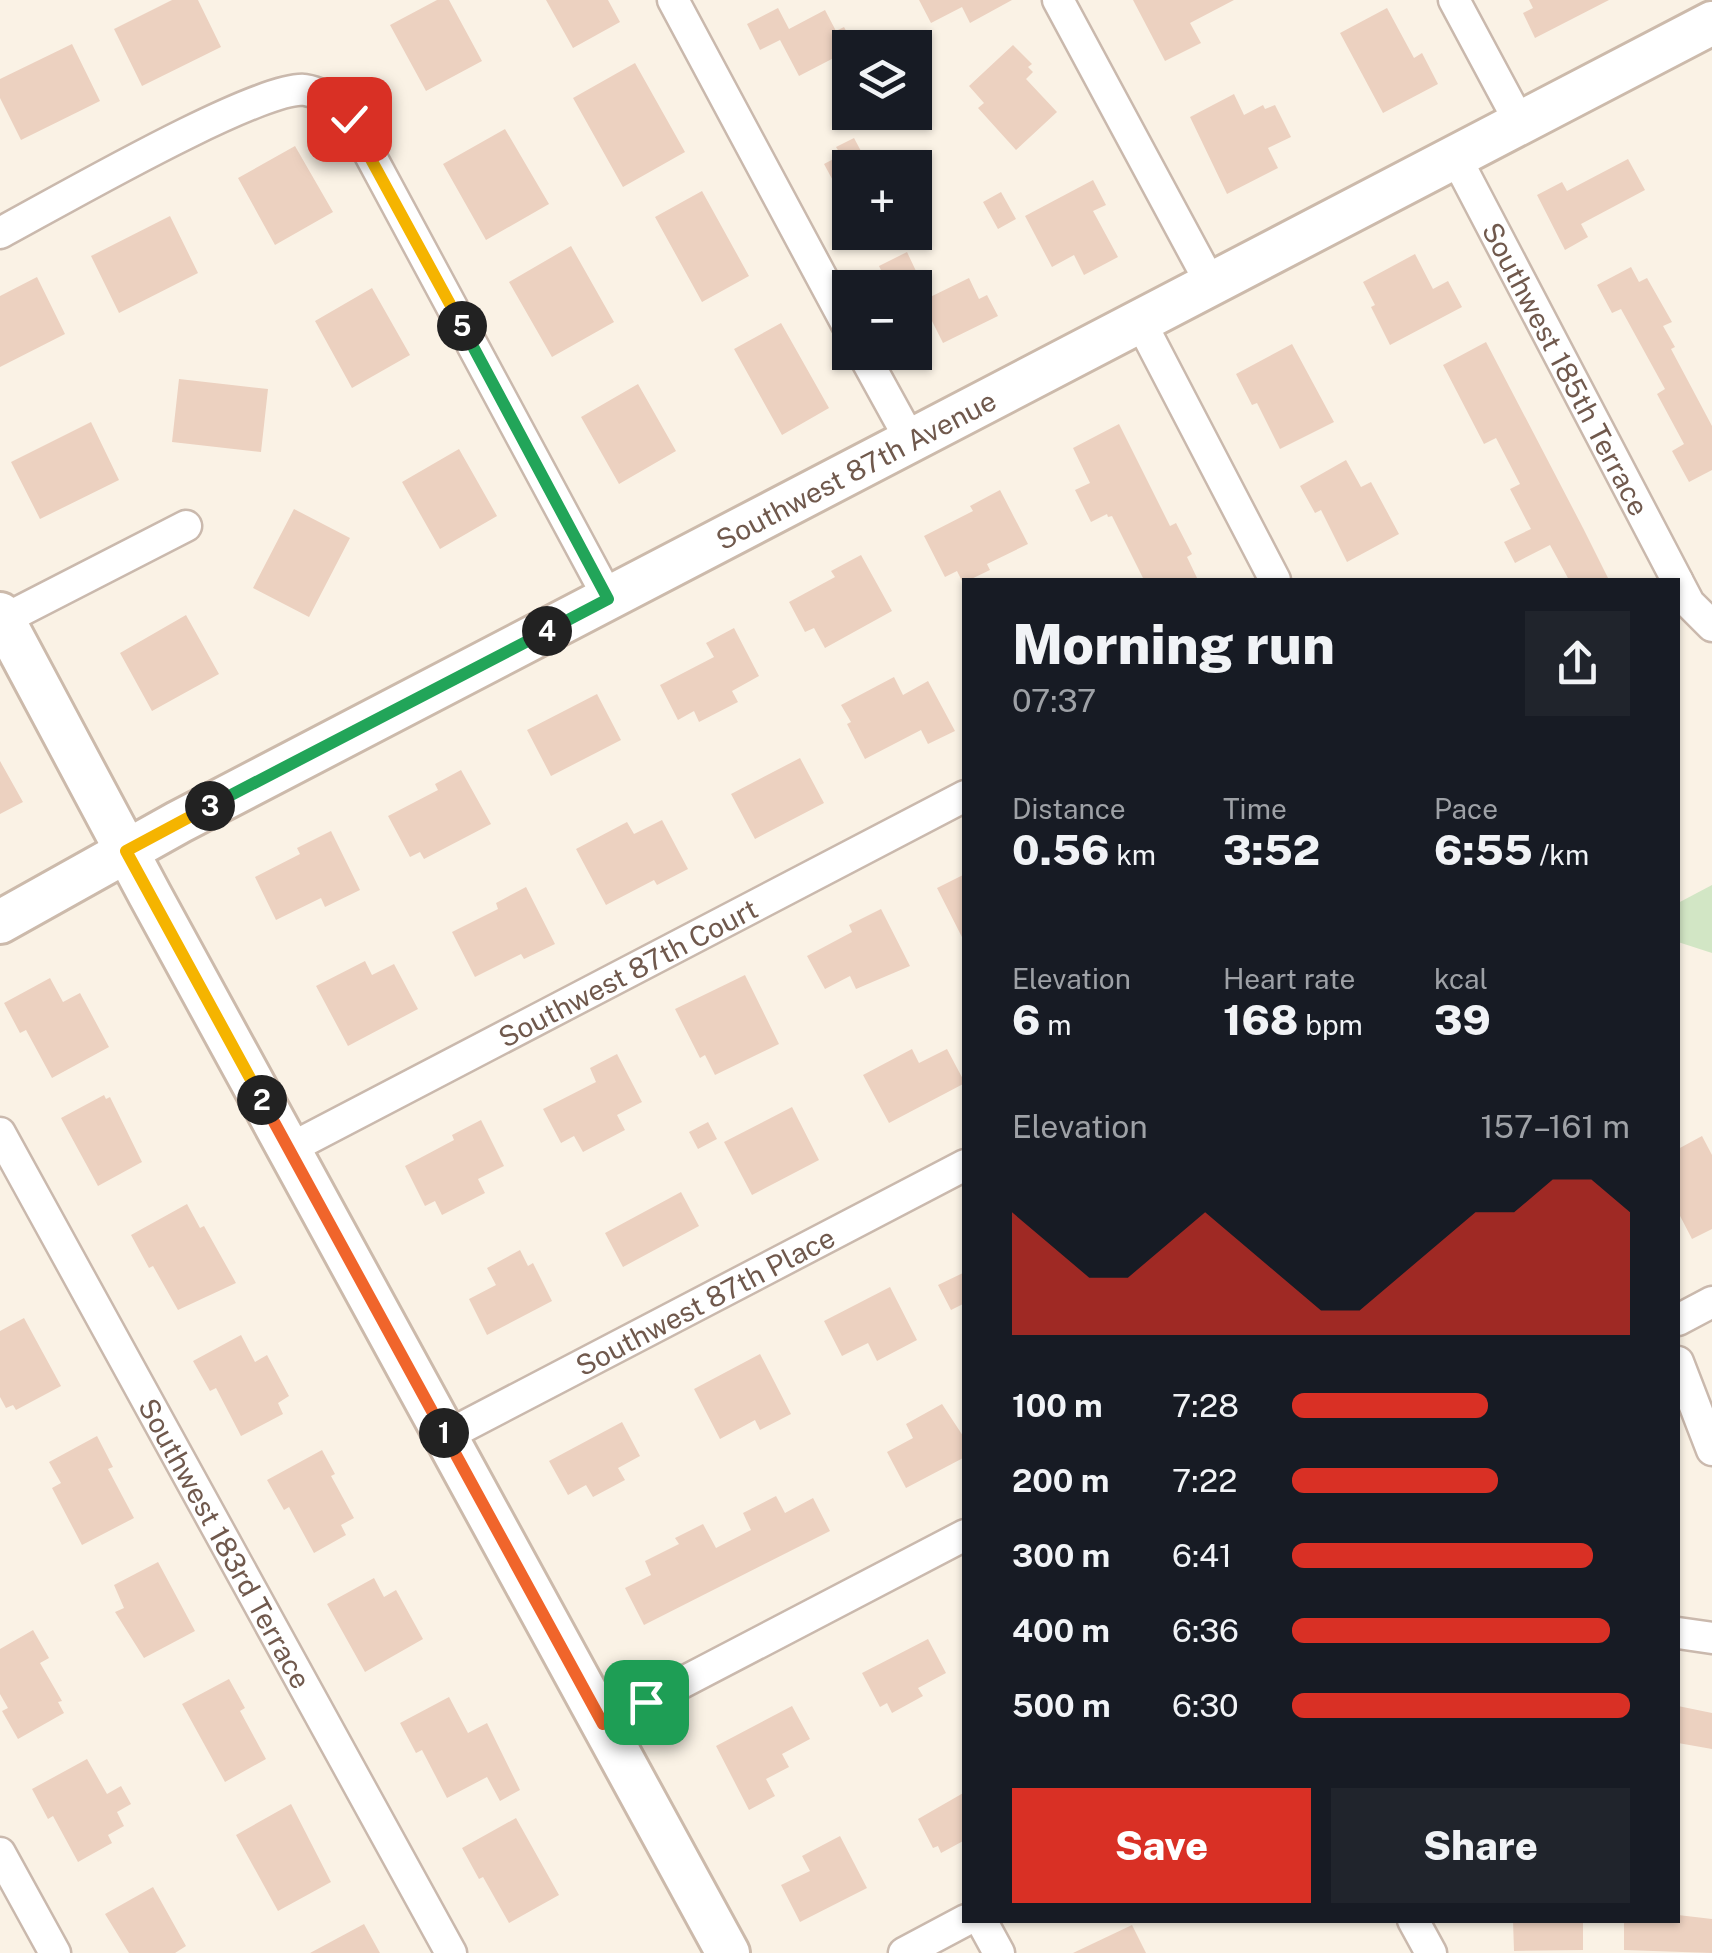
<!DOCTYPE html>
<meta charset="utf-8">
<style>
:root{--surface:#171b24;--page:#20242c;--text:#f1f3f6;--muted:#9ea1a6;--accent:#d93025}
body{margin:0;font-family:"Public Sans",sans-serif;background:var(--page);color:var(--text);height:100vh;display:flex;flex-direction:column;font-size:38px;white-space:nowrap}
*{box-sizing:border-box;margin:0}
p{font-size:32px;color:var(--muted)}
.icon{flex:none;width:55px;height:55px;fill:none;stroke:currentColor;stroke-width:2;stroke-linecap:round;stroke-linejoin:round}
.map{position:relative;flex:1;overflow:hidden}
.drawer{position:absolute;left:962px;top:578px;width:718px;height:1345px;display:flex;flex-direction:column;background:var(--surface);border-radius:0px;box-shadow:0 2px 8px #0004}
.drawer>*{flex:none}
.controls{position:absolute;left:832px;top:30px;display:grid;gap:20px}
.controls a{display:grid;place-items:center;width:100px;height:100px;border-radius:0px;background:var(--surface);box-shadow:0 2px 8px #0004;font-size:50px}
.pin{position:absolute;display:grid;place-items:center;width:85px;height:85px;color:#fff;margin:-42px;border-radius:20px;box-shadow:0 5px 15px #0006}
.km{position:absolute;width:50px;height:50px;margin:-25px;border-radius:50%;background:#222;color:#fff;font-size:28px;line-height:50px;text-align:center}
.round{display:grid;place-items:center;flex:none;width:105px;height:105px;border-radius:0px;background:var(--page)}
.head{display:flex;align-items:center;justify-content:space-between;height:170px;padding:0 50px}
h1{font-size:55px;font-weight:800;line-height:75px}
.figures{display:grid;grid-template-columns:repeat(3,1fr);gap:15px;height:170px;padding:10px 50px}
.figures div{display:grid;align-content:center}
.figures b{font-size:42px;font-weight:800}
.figures small{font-size:28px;font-weight:400}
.figures p{font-size:28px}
.chart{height:280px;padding:20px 50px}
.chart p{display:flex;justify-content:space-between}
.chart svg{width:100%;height:180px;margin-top:10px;fill:var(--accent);opacity:.7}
.button{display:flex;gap:20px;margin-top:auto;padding:20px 50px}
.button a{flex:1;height:115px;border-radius:0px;background:var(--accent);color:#fff;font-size:40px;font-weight:800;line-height:115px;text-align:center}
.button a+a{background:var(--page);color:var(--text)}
ul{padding:0 50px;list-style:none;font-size:32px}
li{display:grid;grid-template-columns:160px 120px 1fr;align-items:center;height:75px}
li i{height:25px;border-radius:12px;background:var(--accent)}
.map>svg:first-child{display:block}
</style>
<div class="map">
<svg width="1712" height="1953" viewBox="0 0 1712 1953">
<rect width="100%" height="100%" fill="#faf2e5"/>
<!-- green -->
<path fill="#d2e6c5" d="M1712,885V953L1678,942V903Z"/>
<!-- building -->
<path fill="#ecd1c0" d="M172,0H198L221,47L142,86L114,29Z
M437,0H449L482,61L426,91L390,25Z
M546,0H608L620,22L573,48Z
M919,0H1012L970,23L962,7L931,23Z
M1133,0H1234L1190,23L1201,43L1165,61Z
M1529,0H1609L1535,38L1523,13L1533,8Z
M778,8L789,29L825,10L836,31L844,27L855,47L799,76L780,40L760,50L747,24Z
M1387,8L1414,58L1422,53L1438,84L1383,113L1340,33Z
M72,44L100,101L21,140L0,98V79Z
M1013,45L1032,64L1028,67L1033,72L1026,79L1057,112L1016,150L978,108L984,103L969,86Z
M635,63L685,152L623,187L573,98Z
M1234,94L1244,115L1263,105L1265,109L1275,105L1291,137L1268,148L1278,168L1227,194L1190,117Z
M505,129L549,204L486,240L443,164Z
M854,138L870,168H850V212L824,164L841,155L836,147Z
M295,146L333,212L275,245L238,178Z
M1628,159L1645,190L1581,224L1588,237L1565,250L1537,195L1562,182L1567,191Z
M1093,180L1106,205L1093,211L1118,257L1084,275L1074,255L1052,267L1025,216Z
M702,191L749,276L702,302L655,217Z
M1001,192L1016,219L998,229L983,202Z
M170,216L198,273L119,313L91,256Z
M571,246L614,322L552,357L509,282Z
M907,252L924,288H890L879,266Z
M1415,254L1433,289L1448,281L1462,307L1390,345L1371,307L1375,305L1363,282Z
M1631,267L1639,282L1647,278L1672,322L1663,326L1675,347L1671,349L1712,426V470L1689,482L1672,451L1684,444L1657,394L1665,389L1621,309L1612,313L1597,285Z
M37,277L65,334L0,367V296Z
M969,278L979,299L987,295L998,316L943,343L922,301Z
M372,288L410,355L352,388L315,321Z
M781,323L829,408L782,435L734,349Z
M1486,342L1583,528L1609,580H1569L1550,545L1515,563L1504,542L1531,529L1510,489L1520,484L1496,438L1484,444L1443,365Z
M1292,344L1334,422L1280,449L1257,403L1252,405L1236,374Z
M179,379L268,389L261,452L172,442Z
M638,384L676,451L619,484L581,417Z
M91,422L119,480L40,519L11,462Z
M1119,424L1170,526L1176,523L1192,554L1187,557L1198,580H1144L1112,516L1108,517L1107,514L1091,522L1075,490L1090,483L1073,448Z
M459,449L497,516L440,549L402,482Z
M1346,460L1361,487L1371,482L1399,534L1347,562L1321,510L1315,513L1300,486Z
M1000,490L1028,544L987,564L990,570L963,583L957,571L945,577L924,536L973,511L970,506Z
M294,509L350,538L309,617L253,588Z
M861,555L892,611L825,648L814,628L805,632L789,602L835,577L831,571Z
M186,615L219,674L152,711L120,653Z
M734,628L759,676L732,691L738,702L699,722L694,711L678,720L660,685L714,657L706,643Z
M894,677L903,695L928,681L955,731L928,744L921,730L865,759L847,724L851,722L841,705Z
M597,694L621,740L551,776L527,730Z
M800,758L824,803L755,839L731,794Z
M0,761L23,802L0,814Z
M461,770L491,824L424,859L420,852L410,857L388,816L438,790L435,784Z
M662,820L688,869L657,885L654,880L606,905L576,849L627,822L634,834Z
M331,831L360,890L325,907L321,898L276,920L255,877L300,854L297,848Z
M965,874V943L937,888Z
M526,887L555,944L524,959L521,954L475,977L452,932L498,909L496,903Z
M881,909L910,966L856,989L850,976L825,989L807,956L852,932L849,925Z
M365,961L372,975L394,964L418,1009L348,1046L316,986Z
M745,975L779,1044L715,1075L705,1055L700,1058L675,1009Z
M50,978L63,1002L80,993L109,1047L52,1078L26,1030L20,1033L4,1003Z
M912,1049L919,1063L947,1049L965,1083L889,1123L863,1075Z
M617,1054L642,1102L617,1115L625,1130L583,1152L574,1136L561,1143L543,1109L596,1082L590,1068Z
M104,1095L106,1099L110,1097L142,1162L98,1186L61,1118Z
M792,1107L819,1160L752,1195L724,1142Z
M481,1120L504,1166L478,1179L485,1193L442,1215L435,1201L425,1206L405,1166L454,1140L452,1135Z
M708,1122L717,1139L698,1149L689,1132Z
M1702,1136L1712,1155V1229L1692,1239L1678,1212V1149Z
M681,1192L699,1226L623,1267L605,1233Z
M187,1204L200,1228L204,1226L236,1283L178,1310L153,1266L149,1268L131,1235Z
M520,1250L528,1266L533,1263L552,1301L487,1335L469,1299L496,1285L487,1268Z
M965,1272V1303L951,1310L938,1285Z
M890,1287L917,1340L877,1361L868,1343L842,1356L824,1321Z
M24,1318L61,1386L16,1410L13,1405L6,1408L0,1397V1331Z
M241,1335L255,1362L267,1355L289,1396L278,1403L283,1414L241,1436L216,1388L210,1391L193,1361Z
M760,1354L791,1414L760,1430L755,1420L720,1439L694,1389Z
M942,1404L965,1439V1457L906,1488L887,1452L913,1438L906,1424Z
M622,1422L640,1456L618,1468L625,1480L593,1497L586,1485L568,1495L549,1461Z
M97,1436L113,1467L108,1469L134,1518L82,1545L52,1488L61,1483L49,1462Z
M322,1450L335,1474L331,1476L354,1518L341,1525L346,1535L314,1553L289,1507L284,1510L267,1480Z
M776,1496L785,1513L813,1498L830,1531L644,1625L625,1588L651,1575L645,1561L679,1544L675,1538L703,1524L716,1548L751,1530L743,1513Z
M158,1562L195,1631L144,1658L115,1612L124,1608L114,1585Z
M374,1578L384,1597L396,1590L423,1639L365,1672L327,1604Z
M33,1630L49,1658L40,1663L62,1701L58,1702L64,1713L18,1739L2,1711L8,1708L0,1694V1649Z
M928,1639L946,1673L918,1688L923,1696L892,1713L887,1703L880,1707L862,1673Z
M229,1679L245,1708L240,1711L266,1759L225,1782L182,1704Z
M449,1697L468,1733L487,1723L520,1790L500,1801L487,1777L447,1798L422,1750L416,1753L400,1723Z
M792,1706L810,1739L782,1754L789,1767L766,1779L775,1796L749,1810L716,1746Z
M1678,1706L1712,1713V1749L1678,1743Z
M87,1759L107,1794L121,1786L131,1804L117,1812L124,1826L108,1835L112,1843L78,1862L53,1816L48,1819L32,1789Z
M965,1792V1840L941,1853L938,1846L933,1848L918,1819Z
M291,1804L331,1882L278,1911L236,1835Z
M516,1818L559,1895L509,1923L483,1877L479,1879L462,1848Z
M840,1836L867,1888L800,1922L781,1885L810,1871L802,1856Z
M153,1887L186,1946L175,1953H129L105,1914Z
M1678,1915L1712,1919V1953L1624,1950V1920H1678Z
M1513,1920H1583V1950L1514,1951Z
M364,1924L380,1953H310Z
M1132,1925L1146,1953H1073Z"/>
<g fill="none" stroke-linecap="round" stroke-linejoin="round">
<!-- street casing -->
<g stroke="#cab9ad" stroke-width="35">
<g id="street">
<path d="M673,0L850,330"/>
<path d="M1058,0L1211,284"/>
<path d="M1454,0L1520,123"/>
<path id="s1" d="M1455,156L1677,580"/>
<path d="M0,233C51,206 261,84 305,90C332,94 348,117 361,138L609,599"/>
<path d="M1140,321L1275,580"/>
<path d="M862,352L911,441"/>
<path d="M1678,582L1689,603L1712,626"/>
<path d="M3,620L186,526"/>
<path id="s2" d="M0,1133L451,1953"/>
<path id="s3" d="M289,1149L965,796"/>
<path d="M1678,1320L1712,1302"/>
<path d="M1678,1362L1712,1450"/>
<path id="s4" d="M446,1436L965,1165"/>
<path d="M1678,1633L1712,1638"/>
<path d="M603,1724L965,1535"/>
<path d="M0,1853L55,1953"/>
<path d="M981,1920L999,1953"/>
<path d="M1413,1920L1431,1953"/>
<path d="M904,1953L966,1920"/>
</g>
</g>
<!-- secondary casing -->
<g stroke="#ccbaab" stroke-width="48">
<g id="secondary">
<path d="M0,614L150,895L728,1953"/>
<path id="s5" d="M0,922L179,822L1712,23"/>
</g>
</g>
<!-- street -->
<use href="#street" stroke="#fff" stroke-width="30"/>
<!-- secondary -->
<use href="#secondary" stroke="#fff" stroke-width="42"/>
</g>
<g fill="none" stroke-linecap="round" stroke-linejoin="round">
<!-- split-1 casing -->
<g stroke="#fff" stroke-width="20">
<path id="split-1" d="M444,1433L603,1724L646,1702"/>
</g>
<!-- split-2 casing -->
<g stroke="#fff" stroke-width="20">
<path id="split-2" d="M262,1100L444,1433"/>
</g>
<!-- split-3 casing -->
<g stroke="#fff" stroke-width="20">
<path id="split-3" d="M210,806L126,851L262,1100"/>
</g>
<!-- split-4 casing -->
<g stroke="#fff" stroke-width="20">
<path id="split-4" d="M210,806L547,631"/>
</g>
<!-- split-5 casing -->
<g stroke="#fff" stroke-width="20">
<path id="split-5" d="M462,326L608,599L547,631"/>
</g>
<!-- split-6 casing -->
<g stroke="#fff" stroke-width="20">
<path id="split-6" d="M349,119L462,326"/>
</g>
<!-- split-1 -->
<use href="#split-1" stroke="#f0652b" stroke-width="12"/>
<!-- split-2 -->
<use href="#split-2" stroke="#f0652b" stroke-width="12"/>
<!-- split-3 -->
<use href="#split-3" stroke="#f5b400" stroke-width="12"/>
<!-- split-4 -->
<use href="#split-4" stroke="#22a559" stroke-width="12"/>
<!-- split-5 -->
<use href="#split-5" stroke="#22a559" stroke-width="12"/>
<!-- split-6 -->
<use href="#split-6" stroke="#f5b400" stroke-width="12"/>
</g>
<g text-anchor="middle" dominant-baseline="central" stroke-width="9" stroke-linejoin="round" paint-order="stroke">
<!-- street labels -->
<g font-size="28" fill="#70594d" stroke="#fdf6eb">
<text stroke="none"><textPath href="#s1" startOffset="240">Southwest 185th Terrace</textPath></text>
<text stroke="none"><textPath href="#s5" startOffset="968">Southwest 87th Avenue</textPath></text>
<text stroke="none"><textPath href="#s3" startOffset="382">Southwest 87th Court</textPath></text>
<text stroke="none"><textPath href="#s4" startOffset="292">Southwest 87th Place</textPath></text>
<text stroke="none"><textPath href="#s2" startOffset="468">Southwest 183rd Terrace</textPath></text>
</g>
</g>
</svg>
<div class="controls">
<a><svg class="icon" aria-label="layers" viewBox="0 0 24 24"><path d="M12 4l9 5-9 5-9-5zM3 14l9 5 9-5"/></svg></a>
<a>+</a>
<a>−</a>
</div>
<div class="pin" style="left:646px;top:1702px;background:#1e9e55"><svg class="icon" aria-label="arrive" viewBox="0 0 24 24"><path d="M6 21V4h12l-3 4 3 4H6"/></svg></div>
<div class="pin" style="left:349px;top:119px;background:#d93025"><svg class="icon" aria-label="check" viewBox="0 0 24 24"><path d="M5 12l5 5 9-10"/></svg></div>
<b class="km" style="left:444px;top:1433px">1</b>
<b class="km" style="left:262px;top:1100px">2</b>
<b class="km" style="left:210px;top:806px">3</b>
<b class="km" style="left:547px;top:631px">4</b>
<b class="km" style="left:462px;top:326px">5</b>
<section class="drawer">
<div class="head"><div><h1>Morning run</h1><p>07:37</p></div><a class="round"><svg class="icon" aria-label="share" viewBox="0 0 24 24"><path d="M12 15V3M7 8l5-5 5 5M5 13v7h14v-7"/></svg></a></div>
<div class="figures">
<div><p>Distance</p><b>0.56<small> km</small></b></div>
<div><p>Time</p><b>3:52</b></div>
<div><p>Pace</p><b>6:55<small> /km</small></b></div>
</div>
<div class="figures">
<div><p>Elevation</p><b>6<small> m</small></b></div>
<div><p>Heart rate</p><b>168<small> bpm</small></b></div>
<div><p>kcal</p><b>39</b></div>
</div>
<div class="chart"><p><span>Elevation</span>157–161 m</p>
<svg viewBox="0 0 160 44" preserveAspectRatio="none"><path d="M0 44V14L10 22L20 30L30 30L40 22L50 14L60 22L70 30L80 38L90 38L100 30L110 22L120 14L130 14L140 6L150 6L160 14V44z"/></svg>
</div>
<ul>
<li><b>100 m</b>7:28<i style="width:58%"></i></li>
<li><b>200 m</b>7:22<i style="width:61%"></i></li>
<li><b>300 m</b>6:41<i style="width:89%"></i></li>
<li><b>400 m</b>6:36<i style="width:94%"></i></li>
<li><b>500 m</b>6:30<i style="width:100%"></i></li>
</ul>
<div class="button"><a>Save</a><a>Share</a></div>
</section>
</div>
